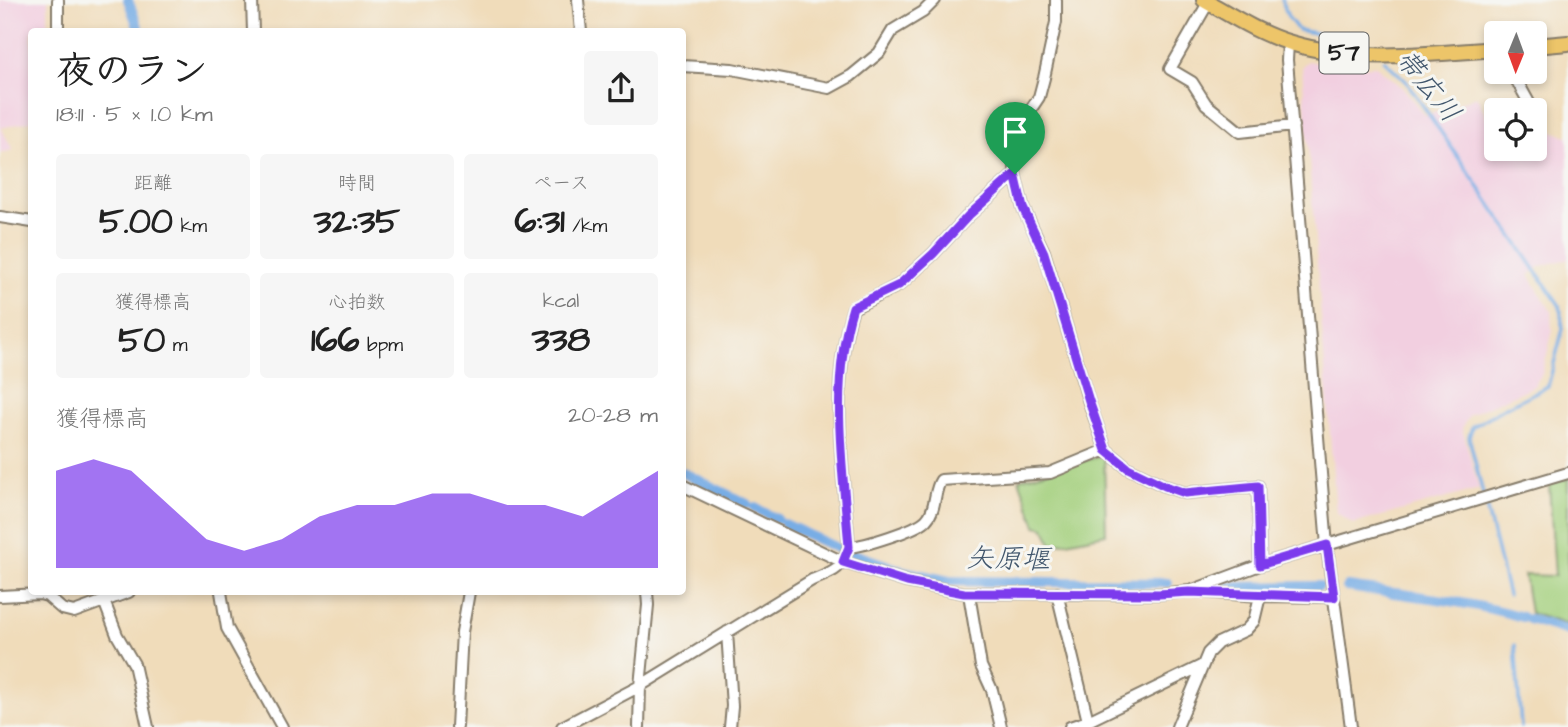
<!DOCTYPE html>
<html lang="ja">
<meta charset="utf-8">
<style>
:root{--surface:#fff;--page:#f6f6f6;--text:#222;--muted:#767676;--accent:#7c3aed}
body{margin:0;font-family:"Architects Daughter","Klee One",sans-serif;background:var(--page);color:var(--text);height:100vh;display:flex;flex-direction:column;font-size:26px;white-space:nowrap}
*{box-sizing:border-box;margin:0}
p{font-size:23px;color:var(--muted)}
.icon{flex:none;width:38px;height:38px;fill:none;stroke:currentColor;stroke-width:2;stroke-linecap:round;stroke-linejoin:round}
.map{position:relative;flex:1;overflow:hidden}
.sheet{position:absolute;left:28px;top:28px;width:658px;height:567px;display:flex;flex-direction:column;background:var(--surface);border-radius:7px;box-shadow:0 4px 10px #0003}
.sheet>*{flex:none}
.needle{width:46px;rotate:181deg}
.controls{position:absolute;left:1484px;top:21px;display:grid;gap:14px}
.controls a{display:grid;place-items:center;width:63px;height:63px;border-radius:7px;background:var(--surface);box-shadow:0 4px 10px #0003;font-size:35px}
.pin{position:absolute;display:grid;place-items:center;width:60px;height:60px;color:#fff;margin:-72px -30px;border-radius:50% 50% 50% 0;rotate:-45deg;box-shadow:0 0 7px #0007}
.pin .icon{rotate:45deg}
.round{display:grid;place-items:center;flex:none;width:74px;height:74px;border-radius:7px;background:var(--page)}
.overview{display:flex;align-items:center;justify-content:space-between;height:119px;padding:0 28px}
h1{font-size:38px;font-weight:700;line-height:52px}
.metrics{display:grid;grid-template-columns:repeat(3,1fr);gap:10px;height:119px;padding:7px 28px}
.metrics div{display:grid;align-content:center;border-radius:7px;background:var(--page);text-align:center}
.metrics b{font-size:35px;font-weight:700}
.metrics small{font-size:19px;font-weight:400}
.metrics p{font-size:19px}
.chart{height:196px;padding:14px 28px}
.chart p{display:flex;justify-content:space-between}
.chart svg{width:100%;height:126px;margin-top:7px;fill:var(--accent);opacity:.7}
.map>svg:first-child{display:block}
</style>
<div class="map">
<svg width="1568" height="727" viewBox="0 0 1568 727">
<rect width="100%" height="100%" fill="#f6f6f2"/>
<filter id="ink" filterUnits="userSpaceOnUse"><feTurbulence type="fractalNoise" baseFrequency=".0143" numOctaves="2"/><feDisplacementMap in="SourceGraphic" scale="14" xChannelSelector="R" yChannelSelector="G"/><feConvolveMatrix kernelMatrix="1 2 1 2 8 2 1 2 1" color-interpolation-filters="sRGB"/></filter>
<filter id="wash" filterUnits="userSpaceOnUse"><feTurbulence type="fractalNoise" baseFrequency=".00686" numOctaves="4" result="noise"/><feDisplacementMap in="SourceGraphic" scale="28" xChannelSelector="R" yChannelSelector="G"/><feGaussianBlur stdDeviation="1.57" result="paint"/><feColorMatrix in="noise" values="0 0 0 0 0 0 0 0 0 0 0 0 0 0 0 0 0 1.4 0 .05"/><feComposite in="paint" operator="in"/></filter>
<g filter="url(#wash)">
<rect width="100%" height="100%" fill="#f0dcba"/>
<!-- built -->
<path fill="#f2cfe0" d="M0,0H48V31L32,32L31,121L1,128L13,150L0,153Z
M1308,61L1338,67L1376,66L1405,90L1425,116L1477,96L1496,140V149H1535V126H1543L1557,133L1568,136V259L1541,266L1529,275L1551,311L1552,334L1542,374L1534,386L1469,415L1462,428L1479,489L1353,524L1336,512L1302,66Z"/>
<!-- green -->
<path fill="#a3cf7c" stroke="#60764c" stroke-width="2" d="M1104,455L1106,534L1052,545L1045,528L1036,526L1019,479Z
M1568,478V625L1530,613L1524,575L1555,576L1549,484Z"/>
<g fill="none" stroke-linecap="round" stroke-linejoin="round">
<!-- stream -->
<path stroke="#78ade5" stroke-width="3.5" d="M1282,0L1288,17L1298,30L1364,42L1373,50
M1384,60L1406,81L1560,306L1563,329L1548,386L1502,409L1472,427L1469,437L1508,595
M1515,645L1521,727"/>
<!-- canal -->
<path stroke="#78ade5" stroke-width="10" d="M128,0L140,32
M682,472L747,504
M755,508L777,519
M785,524L839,549
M851,553L903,571L949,581L1168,583
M1228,587L1319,586
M1347,587C1406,595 1465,600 1522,617
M1529,619L1568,631"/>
</g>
</g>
<g filter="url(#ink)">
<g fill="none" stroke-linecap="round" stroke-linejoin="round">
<!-- minor casing -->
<g stroke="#867c6b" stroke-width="14">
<path id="minor" d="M252,0L253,32
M578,0L581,32
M1056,0V22L1044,78L1039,97L1019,127L1016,147L1015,174L1023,208L1044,252L1089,402L1106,450L1128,468L1165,486L1185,493L1258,486L1260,565
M1208,3L1170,69L1192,82L1206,104L1240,132L1293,126
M58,32V0
M1288,43L1287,60L1327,546L1351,727
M682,66L732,69L829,88L851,76L879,53L893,30L923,12L935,0
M1512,72L1533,110
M0,217L32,222
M682,485L843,562L907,582L964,593L1159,594L1189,591L1260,596
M849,547C864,546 916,530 926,520C937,509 933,492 941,480L1050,473L1106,450
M1193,590L1260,565L1568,473
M221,592L227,628L282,727
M1057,593L1088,721
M969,594L981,666L992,690L1001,727
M0,596L40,594L47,596L62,609L74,612L129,592
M104,601L117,635L134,664L148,727
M727,632L732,706L730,727
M457,727L462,632L469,592
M562,727L640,686L812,580C834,571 840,571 849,547C843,469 829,384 853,308L899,285L933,254L969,215L1015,174
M639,727L640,686L648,605L647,592
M1070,727L1088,721L1201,666
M1177,727L1208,653L1218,643L1246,630L1254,621L1260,596L1334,597"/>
</g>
<!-- major casing -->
<g stroke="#867c6b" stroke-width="18">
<path id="major" d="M1204,0C1232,16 1260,34 1291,43C1357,63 1429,54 1496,49
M1535,46L1568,43"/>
</g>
<!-- minor -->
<use href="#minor" stroke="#fff" stroke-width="10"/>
<!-- major -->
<use href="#major" stroke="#edc569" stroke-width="14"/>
</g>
</g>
<g fill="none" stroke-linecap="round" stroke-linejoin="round" filter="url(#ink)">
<!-- route casing -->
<g stroke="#fff" stroke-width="14">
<path id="route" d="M1015,174L1023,208L1044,253L1089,401L1106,450L1128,468L1165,486L1185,493L1258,486L1260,565L1327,545L1334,597L1189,592L1159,594L964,593L907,582L843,562L849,547C843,469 829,384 853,307L899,285L933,254L969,215Z"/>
</g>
<!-- route -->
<use href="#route" stroke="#7c3aed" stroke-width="9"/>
</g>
<g text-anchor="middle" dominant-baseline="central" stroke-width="6" stroke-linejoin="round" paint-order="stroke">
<!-- shield labels -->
<rect fill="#f6f6f2" stroke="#5d5d5c" stroke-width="2" x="1319.5" y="32.5" width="49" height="41" rx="5"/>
<g font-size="24" font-weight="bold" fill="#1c1c1c">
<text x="1344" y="53">57</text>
</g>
<!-- water labels -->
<g font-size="28" font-style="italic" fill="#41566c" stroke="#f6f6f2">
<text transform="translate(1428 86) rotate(51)">帯広川</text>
<text transform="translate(1008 559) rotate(1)">矢原堰</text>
</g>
</g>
</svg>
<div class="controls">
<a><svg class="needle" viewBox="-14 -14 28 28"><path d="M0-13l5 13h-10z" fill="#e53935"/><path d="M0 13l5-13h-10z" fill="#767676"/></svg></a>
<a><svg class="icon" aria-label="locate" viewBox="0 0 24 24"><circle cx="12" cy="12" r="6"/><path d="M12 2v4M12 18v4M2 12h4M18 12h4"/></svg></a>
</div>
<div class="pin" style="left:1015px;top:174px;background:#1e9e55"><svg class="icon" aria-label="arrive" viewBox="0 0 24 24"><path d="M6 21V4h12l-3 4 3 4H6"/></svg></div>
<section class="sheet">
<div class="overview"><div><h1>夜のラン</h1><p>18:11 · 5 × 1.0 km</p></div><a class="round"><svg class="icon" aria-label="share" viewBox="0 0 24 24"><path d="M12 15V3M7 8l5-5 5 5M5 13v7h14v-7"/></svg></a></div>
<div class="metrics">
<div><p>距離</p><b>5.00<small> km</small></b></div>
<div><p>時間</p><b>32:35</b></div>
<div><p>ペース</p><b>6:31<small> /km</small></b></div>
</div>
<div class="metrics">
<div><p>獲得標高</p><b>50<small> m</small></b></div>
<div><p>心拍数</p><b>166<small> bpm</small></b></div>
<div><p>kcal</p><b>338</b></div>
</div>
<div class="chart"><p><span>獲得標高</span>20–28 m</p>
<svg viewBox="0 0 160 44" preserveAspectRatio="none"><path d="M0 44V10L10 6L20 10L30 22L40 34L50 38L60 34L70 26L80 22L90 22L100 18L110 18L120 22L130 22L140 26L150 18L160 10V44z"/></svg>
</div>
</section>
</div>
